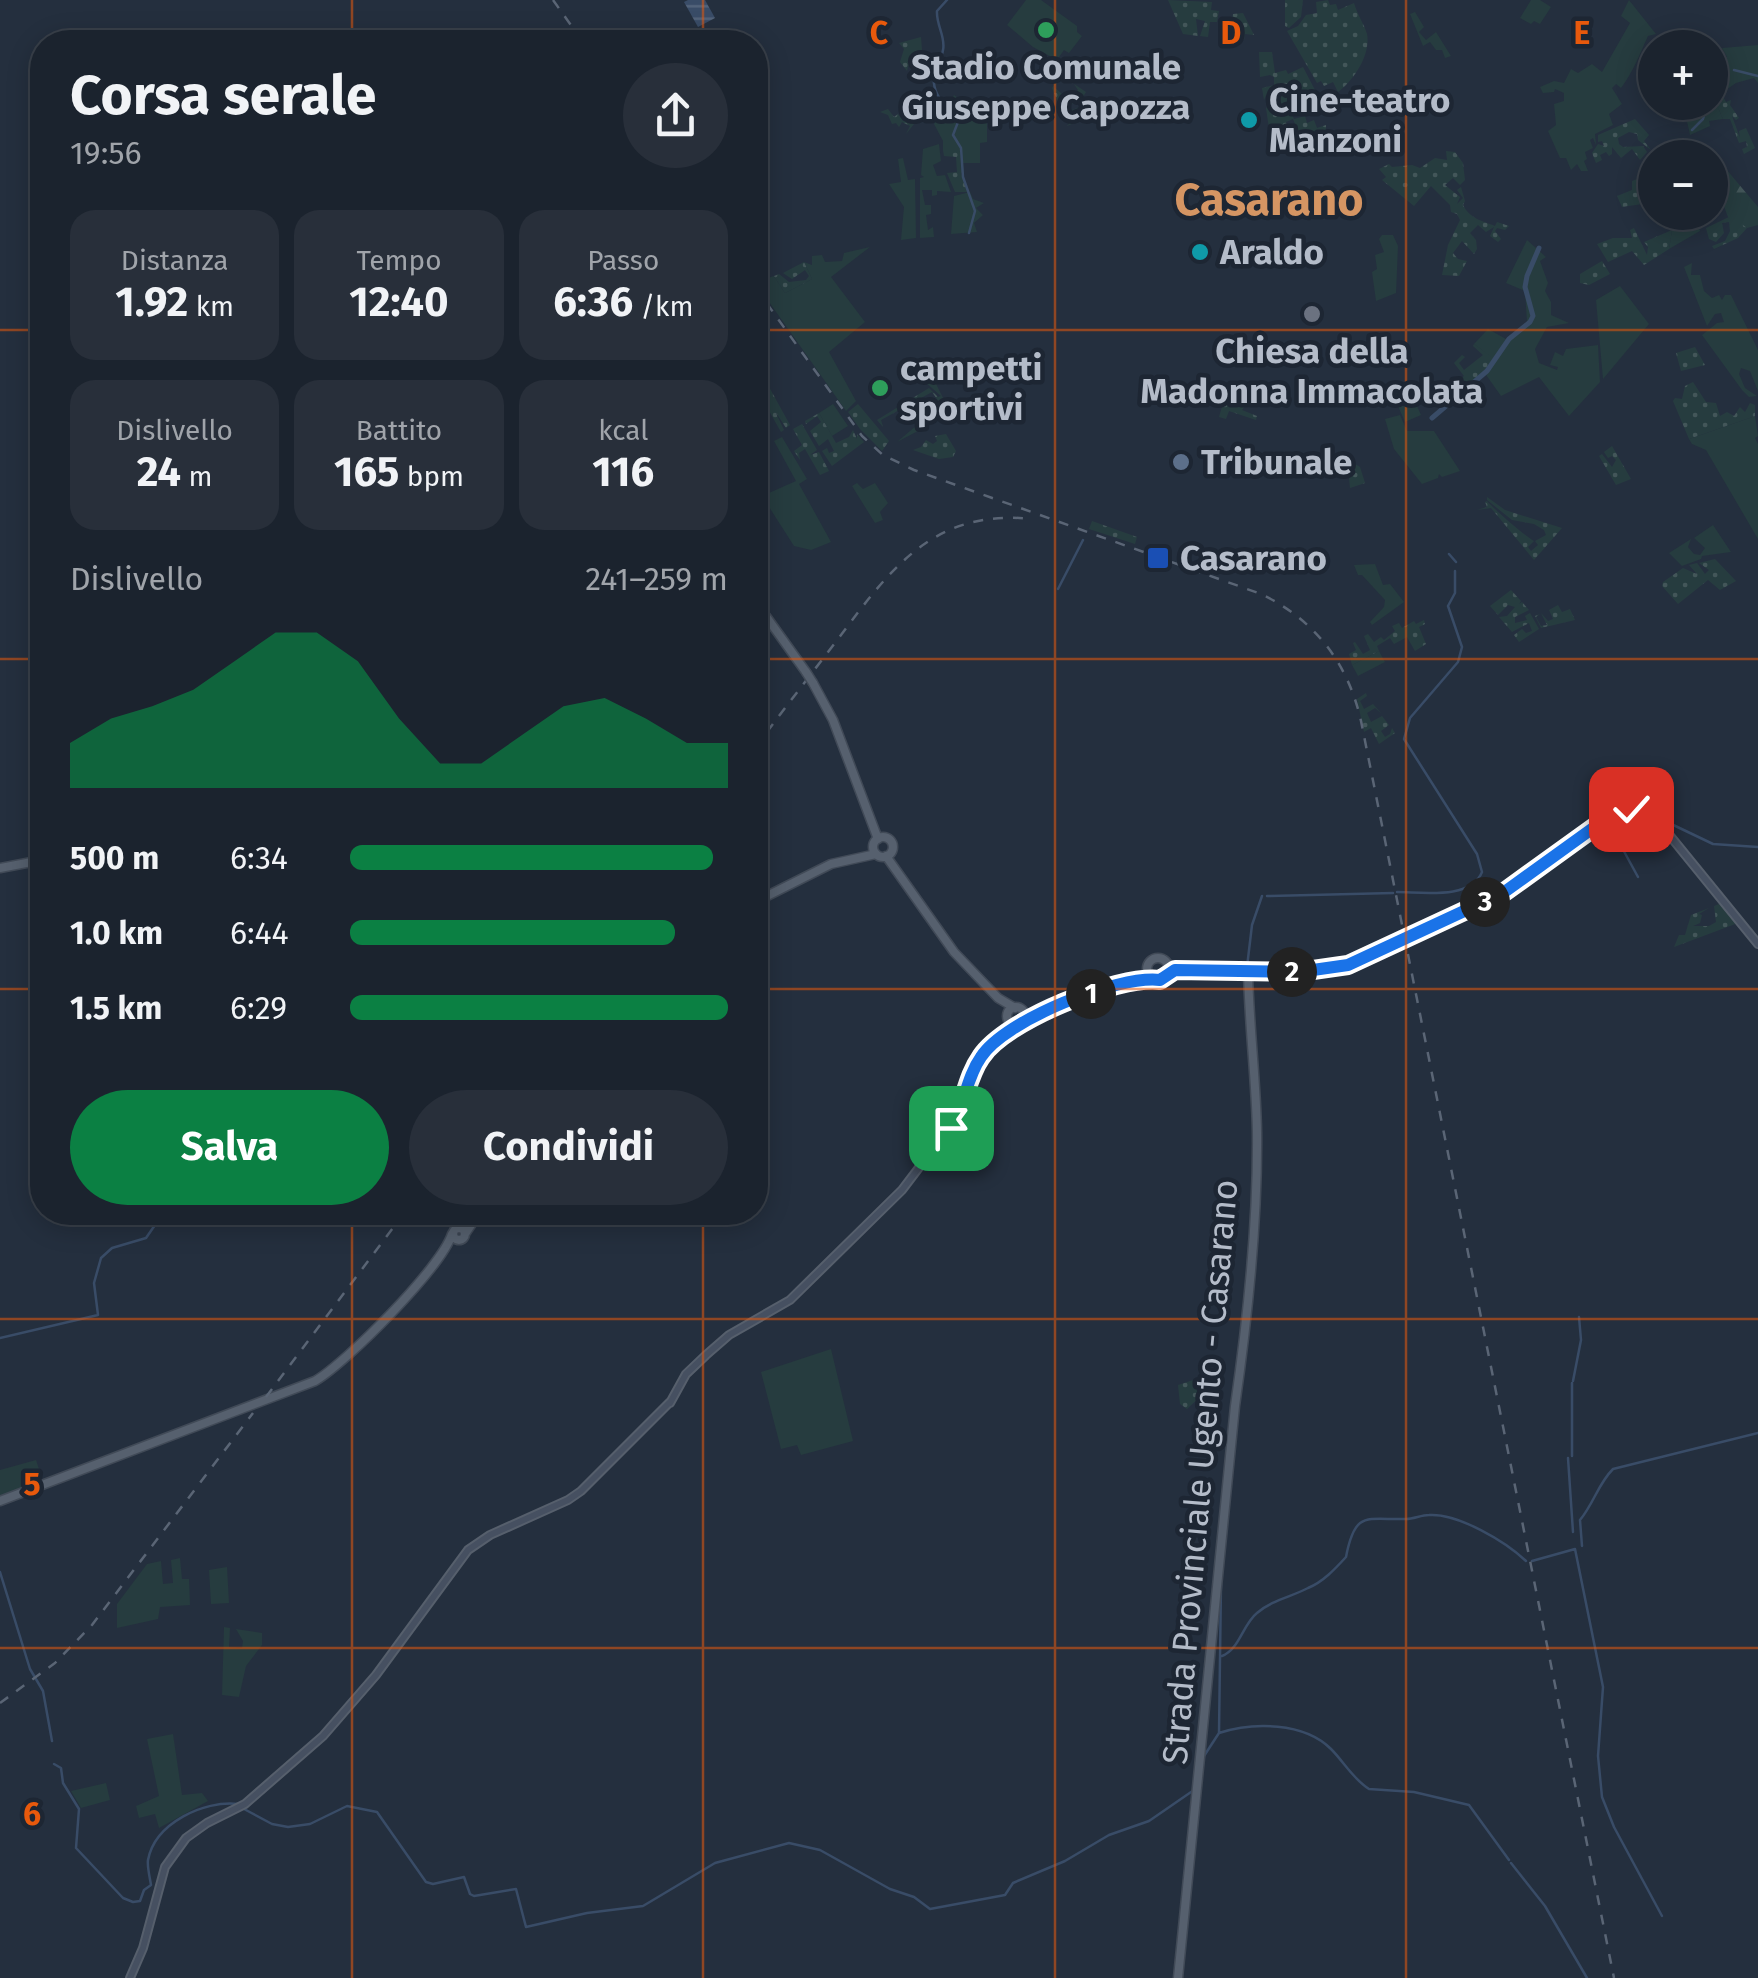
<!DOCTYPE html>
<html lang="it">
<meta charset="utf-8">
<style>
:root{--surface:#1b232e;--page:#282f3a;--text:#f1f3f6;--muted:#a0a4aa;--line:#39404a;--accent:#0b8043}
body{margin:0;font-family:"Fira Sans",sans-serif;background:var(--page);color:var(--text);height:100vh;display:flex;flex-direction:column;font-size:38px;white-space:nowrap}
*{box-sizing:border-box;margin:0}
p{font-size:32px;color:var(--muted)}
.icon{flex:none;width:55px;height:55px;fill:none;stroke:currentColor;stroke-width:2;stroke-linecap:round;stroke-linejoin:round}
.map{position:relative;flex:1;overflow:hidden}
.details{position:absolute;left:30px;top:30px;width:738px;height:1195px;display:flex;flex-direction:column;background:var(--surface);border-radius:40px;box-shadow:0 5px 25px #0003,0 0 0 2px var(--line)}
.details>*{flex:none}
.tools{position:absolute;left:1638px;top:30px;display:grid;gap:20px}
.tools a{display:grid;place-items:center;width:90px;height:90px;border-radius:50%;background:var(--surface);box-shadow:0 5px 25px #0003,0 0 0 2px var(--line);font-size:50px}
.pin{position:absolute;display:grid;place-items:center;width:85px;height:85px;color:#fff;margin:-42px;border-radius:20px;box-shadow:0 5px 15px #0006}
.km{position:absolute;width:50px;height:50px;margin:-25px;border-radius:50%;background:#222;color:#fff;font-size:28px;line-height:50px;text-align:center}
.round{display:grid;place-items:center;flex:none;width:105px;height:105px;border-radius:52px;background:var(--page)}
.head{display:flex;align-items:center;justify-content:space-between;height:170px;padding:0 40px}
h1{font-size:55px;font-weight:700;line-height:75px}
.stats{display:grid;grid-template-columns:repeat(3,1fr);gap:15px;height:170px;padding:10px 40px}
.stats div{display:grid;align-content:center;border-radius:25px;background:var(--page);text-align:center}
.stats b{font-size:42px;font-weight:700}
.stats small{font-size:28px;font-weight:400}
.stats p{font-size:28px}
.chart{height:280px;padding:20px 40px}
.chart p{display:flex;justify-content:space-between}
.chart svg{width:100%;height:180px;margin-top:10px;fill:var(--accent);opacity:.7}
.action{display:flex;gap:20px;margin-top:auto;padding:20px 40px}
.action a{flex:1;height:115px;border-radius:60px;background:var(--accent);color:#fff;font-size:40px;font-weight:700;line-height:115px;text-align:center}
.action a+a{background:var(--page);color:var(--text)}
ul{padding:0 40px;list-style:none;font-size:32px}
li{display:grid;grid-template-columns:160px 120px 1fr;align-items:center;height:75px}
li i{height:25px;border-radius:12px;background:var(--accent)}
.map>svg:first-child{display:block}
</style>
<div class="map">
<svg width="1758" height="1978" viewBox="0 0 1758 1978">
<defs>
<pattern id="forest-firs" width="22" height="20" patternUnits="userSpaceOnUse" patternTransform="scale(2.5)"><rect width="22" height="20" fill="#263c3f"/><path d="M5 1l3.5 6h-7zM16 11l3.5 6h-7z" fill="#435659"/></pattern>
<pattern id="garden-dots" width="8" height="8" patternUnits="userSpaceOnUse" patternTransform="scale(2.5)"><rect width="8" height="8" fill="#263c3f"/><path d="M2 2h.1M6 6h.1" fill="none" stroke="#435659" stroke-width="1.8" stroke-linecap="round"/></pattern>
<pattern id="water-rules" width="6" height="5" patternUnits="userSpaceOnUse" patternTransform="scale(2.5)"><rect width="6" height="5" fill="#394c67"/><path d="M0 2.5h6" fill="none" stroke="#53647b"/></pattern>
</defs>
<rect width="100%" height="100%" fill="#242f3e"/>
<!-- green -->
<path fill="#263c3f" d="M1026,0H1041L1077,26V32L1082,36L1069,53L1064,50L1057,60L1033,47L1007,25Z
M1531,0H1540L1551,7L1540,24L1534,21L1531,24L1520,18Z
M1629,0L1656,34L1648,36C1639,56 1633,72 1621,88L1616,84L1612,88L1622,104L1609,114L1613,125L1595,134L1596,145L1593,138L1590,140L1593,148L1585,152L1587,159L1584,161L1588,171H1581L1577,164L1571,170L1566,158H1560L1548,131L1556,125L1554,104L1564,101V93L1555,89L1554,92L1543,93L1540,87L1554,81L1564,83L1571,69L1578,73L1592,64L1602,72L1630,23L1621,16Z
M1415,12L1424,27L1419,32L1426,40L1436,32L1451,56L1445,58L1442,50H1436L1430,42L1423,46L1410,14Z
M1758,45V83L1754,78L1736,83L1714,98L1723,119L1709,121L1710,126L1690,135L1685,112L1694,103L1710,102V66L1727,57L1722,48Z
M954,95L982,116L987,110V142L980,143V163H963L964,173H961L960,150H943V141L934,124Z
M939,144L941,161L933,165L937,176L945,175L951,192L937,191V195L932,196V190H922L925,205H931V214L926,215L928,230L933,227L934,237L920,238V178L924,177L921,175L923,149Z
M903,158L908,180L915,179L916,238L901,240L904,207L889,184L901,182L898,159Z
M970,192L973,199L984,203L976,208L983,215L974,223L977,232L951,234L954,196Z
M1697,219L1700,231L1669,249L1672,230Z
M1382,235H1393L1398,246L1396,293L1376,301L1372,272L1377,269L1375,255L1384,252L1379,239Z
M1527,240L1546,257L1540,261L1548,283L1545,291L1551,302V315L1569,323L1547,327L1535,349L1539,363L1557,370L1558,367L1550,365L1555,352L1563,356L1566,349L1598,345L1600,382L1569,416L1539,377L1501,396L1484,372L1492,358L1474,344L1488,329L1506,339L1527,322L1525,291L1506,283Z
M870,247L831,277L865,322L829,352L856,401L846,411L755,282L774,276L785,293L812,279L804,262L812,265V256L822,255L825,262L842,261L844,253Z
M1692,263L1691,275H1700L1704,291L1712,298L1719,295L1722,300L1725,295H1731L1758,350V391L1750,371L1741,368L1739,374L1745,388L1757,396L1749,397L1742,390L1702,335L1717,323L1724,322L1721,313L1715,314L1707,326L1684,267Z
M1620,286L1649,324L1603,379L1596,300Z
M1406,381L1421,415L1405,422L1390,388Z
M949,398L958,410L897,442Z
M833,404L848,426L832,436L819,413Z
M1400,415L1407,431H1434L1460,471L1442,477L1439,474L1438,478L1422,484L1394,449L1385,419Z
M1755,416L1758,436L1755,438L1758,444V539L1706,450L1692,444L1689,439Z
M782,437L807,479L799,484L831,542L811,550L794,546L762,496L796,481L774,441Z
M857,483L863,489L875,483L888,503L880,512L883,520L875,523L852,486Z
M1713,525L1731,552L1702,556L1701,559L1682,566L1669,553L1691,539L1688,547L1694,554L1700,555L1705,548L1694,538Z
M1375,564L1383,585L1390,584L1404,602L1372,625L1370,622L1384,607L1385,600L1362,575H1358L1354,565Z
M1379,651L1385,662L1358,676L1352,665Z
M831,1349L853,1441L801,1455L797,1445L781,1449L761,1372Z
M36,1460L43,1481L0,1499V1470Z
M180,1558L182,1579H189L190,1605L160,1607L158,1619L117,1628V1604L147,1564L161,1561L163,1584L173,1583L171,1560Z
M227,1567L229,1603L211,1604L209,1570Z
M224,1627L230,1628L229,1647L242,1648L243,1641L236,1629L262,1633V1645L246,1666L239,1697L222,1695Z
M173,1734L182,1795L202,1793L208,1801L159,1828L155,1814L139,1818L136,1806L159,1796L147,1739Z
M106,1783L110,1800L81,1808L71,1791Z"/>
<!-- forest -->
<path fill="url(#forest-firs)" d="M1699,156H1715L1758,207V225L1747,228L1728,217L1724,206L1710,209V158H1692Z"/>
<!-- garden -->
<path fill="url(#garden-dots)" d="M1168,0L1212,2L1211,10L1219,11L1217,22H1210L1208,37L1200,36L1205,21L1196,19L1198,36L1183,34Z
M1285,0H1303L1301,17L1289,28L1285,26Z
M1328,0L1330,5L1336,4L1338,10L1354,3C1357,14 1364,24 1367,34C1371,55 1353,81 1338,92L1333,82L1324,86L1321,81L1317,83L1287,31L1298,26L1306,15L1317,13L1316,2Z
M1243,13L1254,35L1245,34L1244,40L1221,37V33L1240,35L1241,29L1229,27L1233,14Z
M921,37L923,64L913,68L908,66L907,71L900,62L904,49L899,43Z
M1259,52H1272L1275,73L1286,70L1288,74L1303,67L1315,90L1281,104L1287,103L1294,119L1305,116L1307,123L1314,120L1317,128L1326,125V130L1321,131L1323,138L1315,140L1310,135L1306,136L1305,129L1298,131L1293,119L1286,122L1288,129L1270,135L1266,108L1278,101L1279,97L1274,92L1266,95L1264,100L1262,88L1274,85V77L1270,75L1260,77Z
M1061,75L1063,76L1054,87L1070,101L1078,90L1074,84L1086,92L1081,100L1069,105L1072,110L1083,106L1085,110L1077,113L1079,118L1088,117L1067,126L1072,121L1066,108L1061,109L1052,88Z
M1721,93L1726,102L1731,100L1730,105L1739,118L1736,120L1732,116L1740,138L1739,131L1746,128L1755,148L1744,154L1742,149L1747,147L1746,141L1739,143L1730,119H1723L1714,98Z
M923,107L926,119L914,124L906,134L910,126L902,122L899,127L896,123L892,124L888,115L880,112L888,109L894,117L898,114L903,121L912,118L910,111Z
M1635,119L1649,135L1644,141L1651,150L1638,140L1637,134L1629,132L1618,138L1619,144L1623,147L1643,146L1647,152L1640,160L1632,149L1621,158L1612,147V154L1609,156L1606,152L1600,155L1602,160L1596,163L1592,153L1598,144L1604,146L1602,141L1598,142V135Z
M943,150H960L961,173L967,192H955L947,173L957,172L956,157L944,156Z
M1446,151L1455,152L1463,163L1465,180L1460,185L1453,178L1445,185L1460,197L1457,204L1463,198L1457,190L1461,187L1465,201L1463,205C1470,219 1483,221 1495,226L1497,222L1509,226L1505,230L1497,228L1495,231L1501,239L1498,242L1490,236L1494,227L1486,232L1478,225L1470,233L1476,240L1477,249L1474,254L1462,241L1453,253L1458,259L1467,261L1459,276L1442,275L1448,245L1460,220L1457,214L1451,212L1450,205L1431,186L1414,206L1382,180L1386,177L1379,169L1389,164L1392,167L1412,165L1420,168L1435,158L1447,160Z
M1637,179L1644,192L1640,194L1642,204L1622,207L1617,196L1632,190V181Z
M1731,216L1747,228L1738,238L1714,249L1712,246L1725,241L1730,231L1729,222L1722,223L1724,233L1716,242L1709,239L1706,228Z
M1634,228L1647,255L1648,247L1644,242L1672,230L1669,249L1644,265L1632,251L1608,262L1597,244L1613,238H1632L1630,230Z
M1602,261L1610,274L1589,285L1580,283V274Z
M804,262L812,279L785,293L774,276L779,274L789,282L806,280L809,276L805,270L792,279L783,273Z
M1474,344L1493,358L1484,372L1465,387L1459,380L1464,376L1454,363L1462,355L1465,357L1459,363L1464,370L1483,355L1473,346Z
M1695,347L1705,365L1681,371L1676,353Z
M919,369L932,384L935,382L943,398L939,402L932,392L881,420L883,427L877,420L929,388L938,397L941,396L914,372Z
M763,376L790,425L786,428L775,411L784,430L781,432L755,386Z
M1693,382L1706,402L1716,403L1720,416L1727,412L1734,416L1740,407L1745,412L1750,403L1755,405V416L1689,439L1673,401L1675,398L1682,399L1685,386Z
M1245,389L1255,393L1242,410L1257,416L1256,420L1229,411L1226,419L1219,417L1226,393Z
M858,404L889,441L882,451L860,429L848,412Z
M819,413L836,443L849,437L853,430L857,439V434L864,442L832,466L822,451L827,448L829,453L834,451L828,439L819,446L810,431L821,422L817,416L806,424L805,421Z
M802,424L817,450L810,455L819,452L829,471L820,475L805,449L799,453L800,460L794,451L802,445L793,429Z
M946,434L956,451L953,457L939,459L913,450L921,447L926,440L933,444L937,441L935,436Z
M1612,446L1631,479L1616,485L1599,456L1602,454L1612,467L1616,460L1612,456L1608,458L1604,452Z
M1341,451L1344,457L1360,467L1365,483L1350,488L1348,466L1344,467L1338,452Z
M1487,497L1505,510L1562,528L1534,560L1491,508L1477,510L1487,507L1485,502L1487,501C1496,511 1526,537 1534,541L1528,547L1531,551L1538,545L1535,541L1546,535L1544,530L1534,524L1512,520L1487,500Z
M1092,521L1137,537L1135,544L1089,529Z
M1715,559L1736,581L1720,590L1708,580L1678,604L1662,586L1663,582L1683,568L1697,574L1689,565L1697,563L1705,574L1709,570L1699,563Z
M1511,590L1521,601L1519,604L1522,602L1529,610L1515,617V623L1527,620L1525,616L1530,613L1539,629L1519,642L1514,635L1522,629L1526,633L1532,631L1529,623L1512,632L1499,617L1507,616L1515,607L1508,605L1498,615L1490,606Z
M1558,605L1562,612L1570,609L1575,620L1541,628L1535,616L1540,614L1536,617L1541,626L1547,625L1541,613L1548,621L1553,619L1549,610Z
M1424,620L1425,624L1419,627L1426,644L1415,651L1407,637L1394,644L1390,638L1377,646L1379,651L1352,665L1349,654L1356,650L1353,643L1355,642L1363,654L1370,650L1364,636L1368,634L1374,642L1381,637L1384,640L1395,631L1392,626L1399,623L1402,628L1414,621L1416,624Z
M1366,693L1367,696L1360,701L1364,709L1373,704L1381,713L1375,708L1367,713L1371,722L1382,716L1389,725L1381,731L1385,737L1390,734L1392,728L1395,733L1379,744L1371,728L1364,732L1357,699Z
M1719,904L1738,923L1674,947L1679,935H1685L1691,915L1709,908L1699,914L1702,915L1700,923L1693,926H1709L1716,922L1714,906Z
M1199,1378L1204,1393L1187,1409L1180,1404L1178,1385Z"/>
<!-- water -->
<path fill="url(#water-rules)" d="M688,0H705L715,18L698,27L684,2Z"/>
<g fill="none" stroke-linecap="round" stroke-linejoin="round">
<!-- stream -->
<path stroke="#394c67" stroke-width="2.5" d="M947,0L937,11C936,25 946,37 943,50C942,58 935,65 934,73C931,97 947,105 958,122L953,135L961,148L963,177L975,211L969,233
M1734,70L1758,76
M1710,93L1719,77L1726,74
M1692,130L1703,119L1708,102
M1449,554L1456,562
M1058,589L1083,540
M1667,822L1713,844L1758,847
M1638,877L1608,822L1620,813L1652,818
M1397,892C1422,892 1471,900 1482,872L1477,854L1404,739L1410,718L1458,662L1462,647L1448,606L1455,593V571
M1267,896L1393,893
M1247,967L1252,925L1262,896
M1246,1287L1250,1235
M0,1338L98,1315L94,1283L101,1258L112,1248L146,1238L164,1212
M1573,1381L1581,1340L1579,1317
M1572,1383V1456
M1568,1458L1573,1532
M1582,1546L1580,1520C1594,1503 1598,1484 1613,1469L1758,1433
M1575,1549L1603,1687L1598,1756L1602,1797L1614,1827L1662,1916
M1532,1561L1575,1549
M0,1572L30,1669L43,1691L52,1741
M1222,1656C1239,1650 1243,1624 1257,1613C1272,1600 1291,1597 1308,1588C1323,1582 1335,1569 1346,1557C1355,1510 1366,1520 1406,1519C1414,1519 1421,1515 1429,1515C1458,1513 1506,1542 1526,1561
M1219,1733C1253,1722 1304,1722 1331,1749C1344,1762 1353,1779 1369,1789L1414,1792L1469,1805L1509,1860
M54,1764L61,1768L63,1783L79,1809L76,1848L123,1898L133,1902L140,1901L144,1890L151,1885C150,1878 147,1867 148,1860C155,1823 204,1800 238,1804
M1200,1786L1204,1756L1219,1733L1221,1584
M244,1809L272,1824L288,1827L310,1824L347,1806L377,1812L426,1882L433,1884L464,1877L470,1894L474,1896L516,1889L526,1927L587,1913L643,1906L715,1863L789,1843L820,1850L890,1889L914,1897L930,1909L1005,1895L1013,1883L1065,1861L1109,1835L1149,1821L1194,1790
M1511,1863L1545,1906L1587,1978"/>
<!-- canal -->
<path stroke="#394c67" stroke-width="5" d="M1432,418L1487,371L1509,339L1530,322L1533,316L1525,287L1527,276L1539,248"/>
<!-- secondary casing -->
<g stroke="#565f6c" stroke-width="10">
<path id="secondary" d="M1622 800a9 9 0 1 1 18 0a9 9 0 1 1-18 0Z
M1640,799L1758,944
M670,1403L686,1374L706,1355L729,1335L790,1300L902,1190L959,1115L972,1072L983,1053L1002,1034L1017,1025
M130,1978L143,1948L165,1867L186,1838L207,1823L245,1804L323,1736L376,1675L468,1550L490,1535L568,1500L581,1491L670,1402"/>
</g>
<!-- primary casing -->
<g stroke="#414a57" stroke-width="11">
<path id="primary" d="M755,601L806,672
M813,683L833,720L878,839
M873 847a10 10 0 1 1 20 0a10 10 0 1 1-20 0Z
M886,856L954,952L998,998L1015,1008
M0,868L42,860
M755,902L831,864L876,854
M1460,915L1526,878L1607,818L1622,801
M1147 969a11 11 0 1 1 22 0a11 11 0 1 1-22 0Z
M1168,973C1191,966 1216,970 1239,970C1304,972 1338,972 1398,944
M1007 1016a9 9 0 1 1 18 0a9 9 0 1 1-18 0Z
M1023,1022C1043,1007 1126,979 1151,978
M453 1234a6 6 0 1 1 12 0a6 6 0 1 1-12 0Z
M465,1234L480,1212
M0,1501L315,1381C347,1362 441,1268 452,1234
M1178,1978L1235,1406C1248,1316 1258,1224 1257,1132C1256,1078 1249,1025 1248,971"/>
</g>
<!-- secondary -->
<use href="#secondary" stroke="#465061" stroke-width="6"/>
<!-- primary -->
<use href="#primary" stroke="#56606e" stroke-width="8"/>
<!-- rail -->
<path stroke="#5a6575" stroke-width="2.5" stroke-dasharray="10 10" stroke-linecap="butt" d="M553,0L583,42
M755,287L862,436L883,455L914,470L1261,594C1315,620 1348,663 1361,721L1614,1978
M755,748C781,713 808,678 835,643C889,571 932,508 1033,519
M266,1397L405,1212
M0,1703L55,1663L92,1625L253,1413"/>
<!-- primary-bridge casing -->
<g stroke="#414a57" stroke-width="11" stroke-linecap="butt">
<path id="primary-bridge" d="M806,672L813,683
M1398,944L1460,915"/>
</g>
<!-- primary-bridge -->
<use href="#primary-bridge" stroke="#56606e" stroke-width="8"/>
</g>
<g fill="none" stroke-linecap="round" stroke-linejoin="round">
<!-- route casing -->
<g stroke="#fff" stroke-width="20">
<path id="route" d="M951,1128C965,1105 966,1078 981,1057C1005,1020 1117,975 1160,980L1175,970L1299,972L1348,965L1503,893L1607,818L1624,808L1631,809"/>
</g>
<!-- route -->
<use href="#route" stroke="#1a73e8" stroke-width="12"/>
</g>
<!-- grid -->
<path fill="none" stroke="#e8590c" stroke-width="2.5" stroke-opacity="0.55" d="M352,0V42M703,0V42M1055,0V1978M1406,0V1978M0,330H42M755,330H1758M0,659H42M755,659H1758M0,989H42M755,989H1758M352,1212V1978M703,1212V1978M0,1319H1758M0,1648H1758"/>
<!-- markers -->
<g fill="#2e9e5b" stroke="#1d2633" stroke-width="4">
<circle cx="1046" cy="30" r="10"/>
<circle cx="880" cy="388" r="10"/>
</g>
<g fill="#0f9aa8" stroke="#1d2633" stroke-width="4">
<circle cx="1249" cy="120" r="10"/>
<circle cx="1200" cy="252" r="10"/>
</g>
<circle fill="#6b7280" stroke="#1d2633" stroke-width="4" cx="1312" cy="314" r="10"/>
<circle fill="#5c6f8a" stroke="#1d2633" stroke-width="4" cx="1181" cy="462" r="10"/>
<rect fill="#1a4fb4" stroke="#1d2633" stroke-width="4" x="1146" y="546" width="24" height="24" rx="5"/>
<g text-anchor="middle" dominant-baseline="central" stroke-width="9" stroke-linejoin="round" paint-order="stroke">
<!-- poi labels -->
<g font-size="35" font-weight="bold" fill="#b4bcc9" stroke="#1d2633" text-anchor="start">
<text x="1046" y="67" text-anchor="middle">Stadio Comunale<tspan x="1046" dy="40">Giuseppe Capozza</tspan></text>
<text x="1269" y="100">Cine-teatro<tspan x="1269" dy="40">Manzoni</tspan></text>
<text x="1220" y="252">Araldo</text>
<text x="1312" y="351" text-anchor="middle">Chiesa della<tspan x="1312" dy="40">Madonna Immacolata</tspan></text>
<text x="900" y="368">campetti<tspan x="900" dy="40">sportivi</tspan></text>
<text x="1201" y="462">Tribunale</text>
<text x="1180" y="558">Casarano</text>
</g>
<!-- street labels -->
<g font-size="35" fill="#b4bcc9" stroke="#1d2633">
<text transform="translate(1200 1472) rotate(-85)">Strada Provinciale Ugento - Casarano</text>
</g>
<!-- district labels -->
<g font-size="45" font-weight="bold" fill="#d59563" stroke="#1d2633">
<text x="1269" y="200">Casarano</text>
</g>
</g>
<g font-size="32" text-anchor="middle" font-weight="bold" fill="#e8590c" stroke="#1d2633" stroke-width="9" stroke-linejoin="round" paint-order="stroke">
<text x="879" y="44">C</text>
<text x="1231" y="44">D</text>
<text x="1582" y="44">E</text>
<text x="32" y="1495">5</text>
<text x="32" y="1825">6</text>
</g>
</svg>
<div class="tools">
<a>+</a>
<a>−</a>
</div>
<div class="pin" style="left:951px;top:1128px;background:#1e9e55"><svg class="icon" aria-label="arrive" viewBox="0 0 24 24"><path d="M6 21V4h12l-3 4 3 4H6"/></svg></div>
<div class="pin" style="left:1631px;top:809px;background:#d93025"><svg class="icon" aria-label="check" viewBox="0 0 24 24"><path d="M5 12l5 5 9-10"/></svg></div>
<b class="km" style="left:1091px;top:994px">1</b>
<b class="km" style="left:1292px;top:972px">2</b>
<b class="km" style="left:1485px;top:902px">3</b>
<section class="details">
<div class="head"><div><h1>Corsa serale</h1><p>19:56</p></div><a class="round"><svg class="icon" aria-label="share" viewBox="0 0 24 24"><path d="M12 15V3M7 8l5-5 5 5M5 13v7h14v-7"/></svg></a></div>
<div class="stats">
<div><p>Distanza</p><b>1.92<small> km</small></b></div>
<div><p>Tempo</p><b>12:40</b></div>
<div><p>Passo</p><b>6:36<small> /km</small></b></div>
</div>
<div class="stats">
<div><p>Dislivello</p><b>24<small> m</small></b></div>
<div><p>Battito</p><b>165<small> bpm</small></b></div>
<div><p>kcal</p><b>116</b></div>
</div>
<div class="chart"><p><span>Dislivello</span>241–259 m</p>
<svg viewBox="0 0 160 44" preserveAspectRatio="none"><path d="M0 44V33L10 27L20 24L30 20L40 13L50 6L60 6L70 13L80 27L90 38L100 38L110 31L120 24L130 22L140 27L150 33L160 33V44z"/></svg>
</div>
<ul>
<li><b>500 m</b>6:34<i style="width:96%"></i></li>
<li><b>1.0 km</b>6:44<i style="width:86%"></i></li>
<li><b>1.5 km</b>6:29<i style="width:100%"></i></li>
</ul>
<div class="action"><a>Salva</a><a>Condividi</a></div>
</section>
</div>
